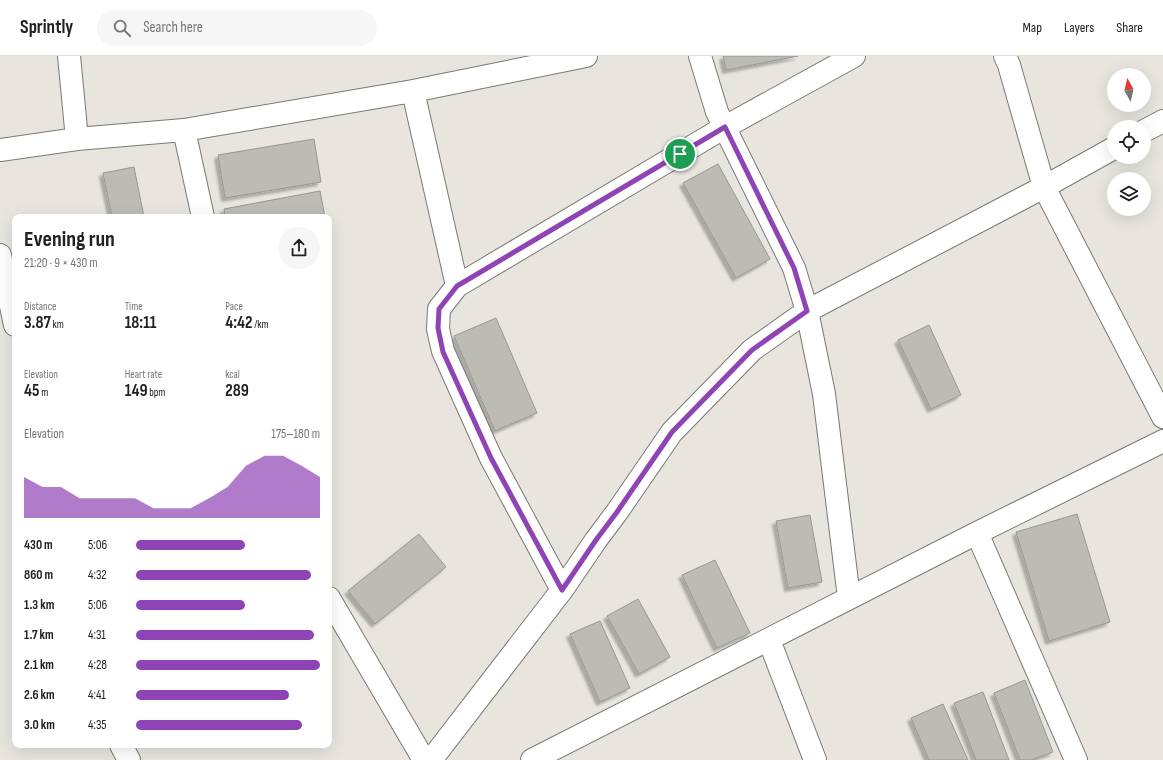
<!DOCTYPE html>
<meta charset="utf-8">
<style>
:root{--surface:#fff;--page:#f6f6f6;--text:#202124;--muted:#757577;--line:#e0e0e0;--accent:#8f44b5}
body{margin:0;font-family:"Sofia Sans Condensed",sans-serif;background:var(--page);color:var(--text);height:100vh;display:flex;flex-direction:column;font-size:15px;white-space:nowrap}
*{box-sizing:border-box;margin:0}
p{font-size:13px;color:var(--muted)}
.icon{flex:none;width:22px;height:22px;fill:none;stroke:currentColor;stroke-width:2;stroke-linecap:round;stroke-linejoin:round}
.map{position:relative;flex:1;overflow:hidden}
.panel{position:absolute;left:12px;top:158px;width:320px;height:534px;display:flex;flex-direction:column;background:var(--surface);border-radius:8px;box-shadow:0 4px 16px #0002}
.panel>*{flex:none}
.needle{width:26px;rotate:352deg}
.buttons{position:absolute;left:1107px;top:12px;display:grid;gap:8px}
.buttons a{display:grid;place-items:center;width:44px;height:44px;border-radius:50%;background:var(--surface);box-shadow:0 4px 16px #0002;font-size:20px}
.pin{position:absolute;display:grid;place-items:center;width:34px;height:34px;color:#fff;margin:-17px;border:2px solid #fff;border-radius:50%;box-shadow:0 1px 4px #0007}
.round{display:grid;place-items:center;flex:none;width:42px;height:42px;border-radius:21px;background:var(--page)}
.head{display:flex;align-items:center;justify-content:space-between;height:68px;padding:0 12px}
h1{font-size:22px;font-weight:700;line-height:30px}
.stats{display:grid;grid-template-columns:repeat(3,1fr);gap:6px;height:68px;padding:4px 12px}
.stats div{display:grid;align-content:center}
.stats b{font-size:17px;font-weight:700}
.stats small{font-size:11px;font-weight:400}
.stats p{font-size:11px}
.chart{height:112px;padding:8px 12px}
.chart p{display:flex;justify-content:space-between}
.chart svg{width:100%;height:72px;margin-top:4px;fill:var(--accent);opacity:.7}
ul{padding:0 12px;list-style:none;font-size:13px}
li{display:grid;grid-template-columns:64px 48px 1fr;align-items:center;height:30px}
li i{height:10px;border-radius:5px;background:var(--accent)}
header{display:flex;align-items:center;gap:24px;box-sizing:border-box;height:56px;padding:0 20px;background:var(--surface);border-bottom:1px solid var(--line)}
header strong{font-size:19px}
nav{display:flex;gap:22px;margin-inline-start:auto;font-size:14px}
.search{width:280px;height:36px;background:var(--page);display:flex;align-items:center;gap:10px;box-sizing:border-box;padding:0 14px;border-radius:22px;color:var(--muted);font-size:15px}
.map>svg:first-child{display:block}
</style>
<header>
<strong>Sprintly</strong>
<div class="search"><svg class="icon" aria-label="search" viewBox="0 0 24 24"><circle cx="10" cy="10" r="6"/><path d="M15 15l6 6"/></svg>Search here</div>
<nav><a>Map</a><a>Layers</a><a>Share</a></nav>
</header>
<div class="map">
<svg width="1163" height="704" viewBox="0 0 1163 704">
<defs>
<filter id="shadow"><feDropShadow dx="-3.5" dy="3.5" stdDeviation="1" flood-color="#0004"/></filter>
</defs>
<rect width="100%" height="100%" fill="#e7e5de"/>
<!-- building -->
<path fill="#bcbbb4" stroke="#989790" filter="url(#shadow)" d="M723,0H798L726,14Z
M314,83L321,126L225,142L218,99Z
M718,108L770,203L736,222L683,127Z
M134,111L144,161H112L103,117Z
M320,135L325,161H225L224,153Z
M496,262L537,357L495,375L454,280Z
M929,269L961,339L931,353L898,284Z
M1077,458L1110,566L1049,585L1016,476Z
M810,459L822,526L788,532L776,465Z
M419,478L446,511L375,568L348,535Z
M715,504L750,577L717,592L682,519Z
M638,543L670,601L639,618L607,560Z
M600,565L630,632L600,646L570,578Z
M1025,624L1053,696L1031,704H1020L994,637Z
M983,636L1009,704H976L954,647Z
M943,648L968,704H929L911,662Z"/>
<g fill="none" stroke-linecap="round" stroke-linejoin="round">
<!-- minor casing -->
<g stroke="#7a7972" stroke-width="24">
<path id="minor" d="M69,0L77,83
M700,0L717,56L794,212L807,255L824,338L849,542
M1005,0L1009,9L1044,131L1163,361
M413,35L457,230
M184,74L203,161
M1144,75L1163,65
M0,94L77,83L184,74L413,35L586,0
M0,199L15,269
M977,477L1076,704
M562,534L491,402L443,295L438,273L439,253L457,230L725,71L854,0
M329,542L424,704
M769,584L815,704
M121,689L129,704
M431,704L562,534L596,484L617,456L672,376L752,294L807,255L1044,131L1114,92
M532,704L977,477L1163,385"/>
</g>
<!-- minor -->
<use href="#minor" stroke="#fff" stroke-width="22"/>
</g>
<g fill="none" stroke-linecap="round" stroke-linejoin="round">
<!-- route casing -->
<g stroke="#fff" stroke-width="8">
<path id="route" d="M725,71L794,212L807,255L752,294L672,376L617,456L596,484L562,534L491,402L443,296L438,272L439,253L457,230Z"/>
</g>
<!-- route -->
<use href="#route" stroke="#8f44b5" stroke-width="5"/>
</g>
</svg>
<div class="buttons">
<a><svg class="needle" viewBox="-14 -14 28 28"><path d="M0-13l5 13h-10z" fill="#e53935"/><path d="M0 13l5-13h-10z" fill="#757577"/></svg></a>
<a><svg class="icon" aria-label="locate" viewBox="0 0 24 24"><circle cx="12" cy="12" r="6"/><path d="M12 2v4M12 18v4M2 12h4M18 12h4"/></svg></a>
<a><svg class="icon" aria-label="layers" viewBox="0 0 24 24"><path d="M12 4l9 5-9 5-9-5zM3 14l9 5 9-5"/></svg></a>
</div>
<div class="pin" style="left:680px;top:98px;background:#1e9e55"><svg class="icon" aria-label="arrive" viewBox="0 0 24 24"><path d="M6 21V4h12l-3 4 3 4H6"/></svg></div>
<section class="panel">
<div class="head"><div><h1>Evening run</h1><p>21:20 · 9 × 430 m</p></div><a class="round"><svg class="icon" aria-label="share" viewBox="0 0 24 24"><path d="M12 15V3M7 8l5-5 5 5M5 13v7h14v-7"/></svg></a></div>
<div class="stats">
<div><p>Distance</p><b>3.87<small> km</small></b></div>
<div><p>Time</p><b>18:11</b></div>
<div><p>Pace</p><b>4:42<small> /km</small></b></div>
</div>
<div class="stats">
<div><p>Elevation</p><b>45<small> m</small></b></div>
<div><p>Heart rate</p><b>149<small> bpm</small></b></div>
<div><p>kcal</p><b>289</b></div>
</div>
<div class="chart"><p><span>Elevation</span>175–180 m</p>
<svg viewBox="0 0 160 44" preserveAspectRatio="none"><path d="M0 44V19L10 25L20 25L30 32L40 32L50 32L60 32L70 38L80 38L90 38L100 32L110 25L120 12L130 6L140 6L150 12L160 19V44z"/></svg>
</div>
<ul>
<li><b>430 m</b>5:06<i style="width:59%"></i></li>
<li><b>860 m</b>4:32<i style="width:95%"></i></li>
<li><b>1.3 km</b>5:06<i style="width:59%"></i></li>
<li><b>1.7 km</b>4:31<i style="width:97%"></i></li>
<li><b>2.1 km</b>4:28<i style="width:100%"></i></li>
<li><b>2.6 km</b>4:41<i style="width:83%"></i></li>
<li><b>3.0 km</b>4:35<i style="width:90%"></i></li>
</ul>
</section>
</div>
